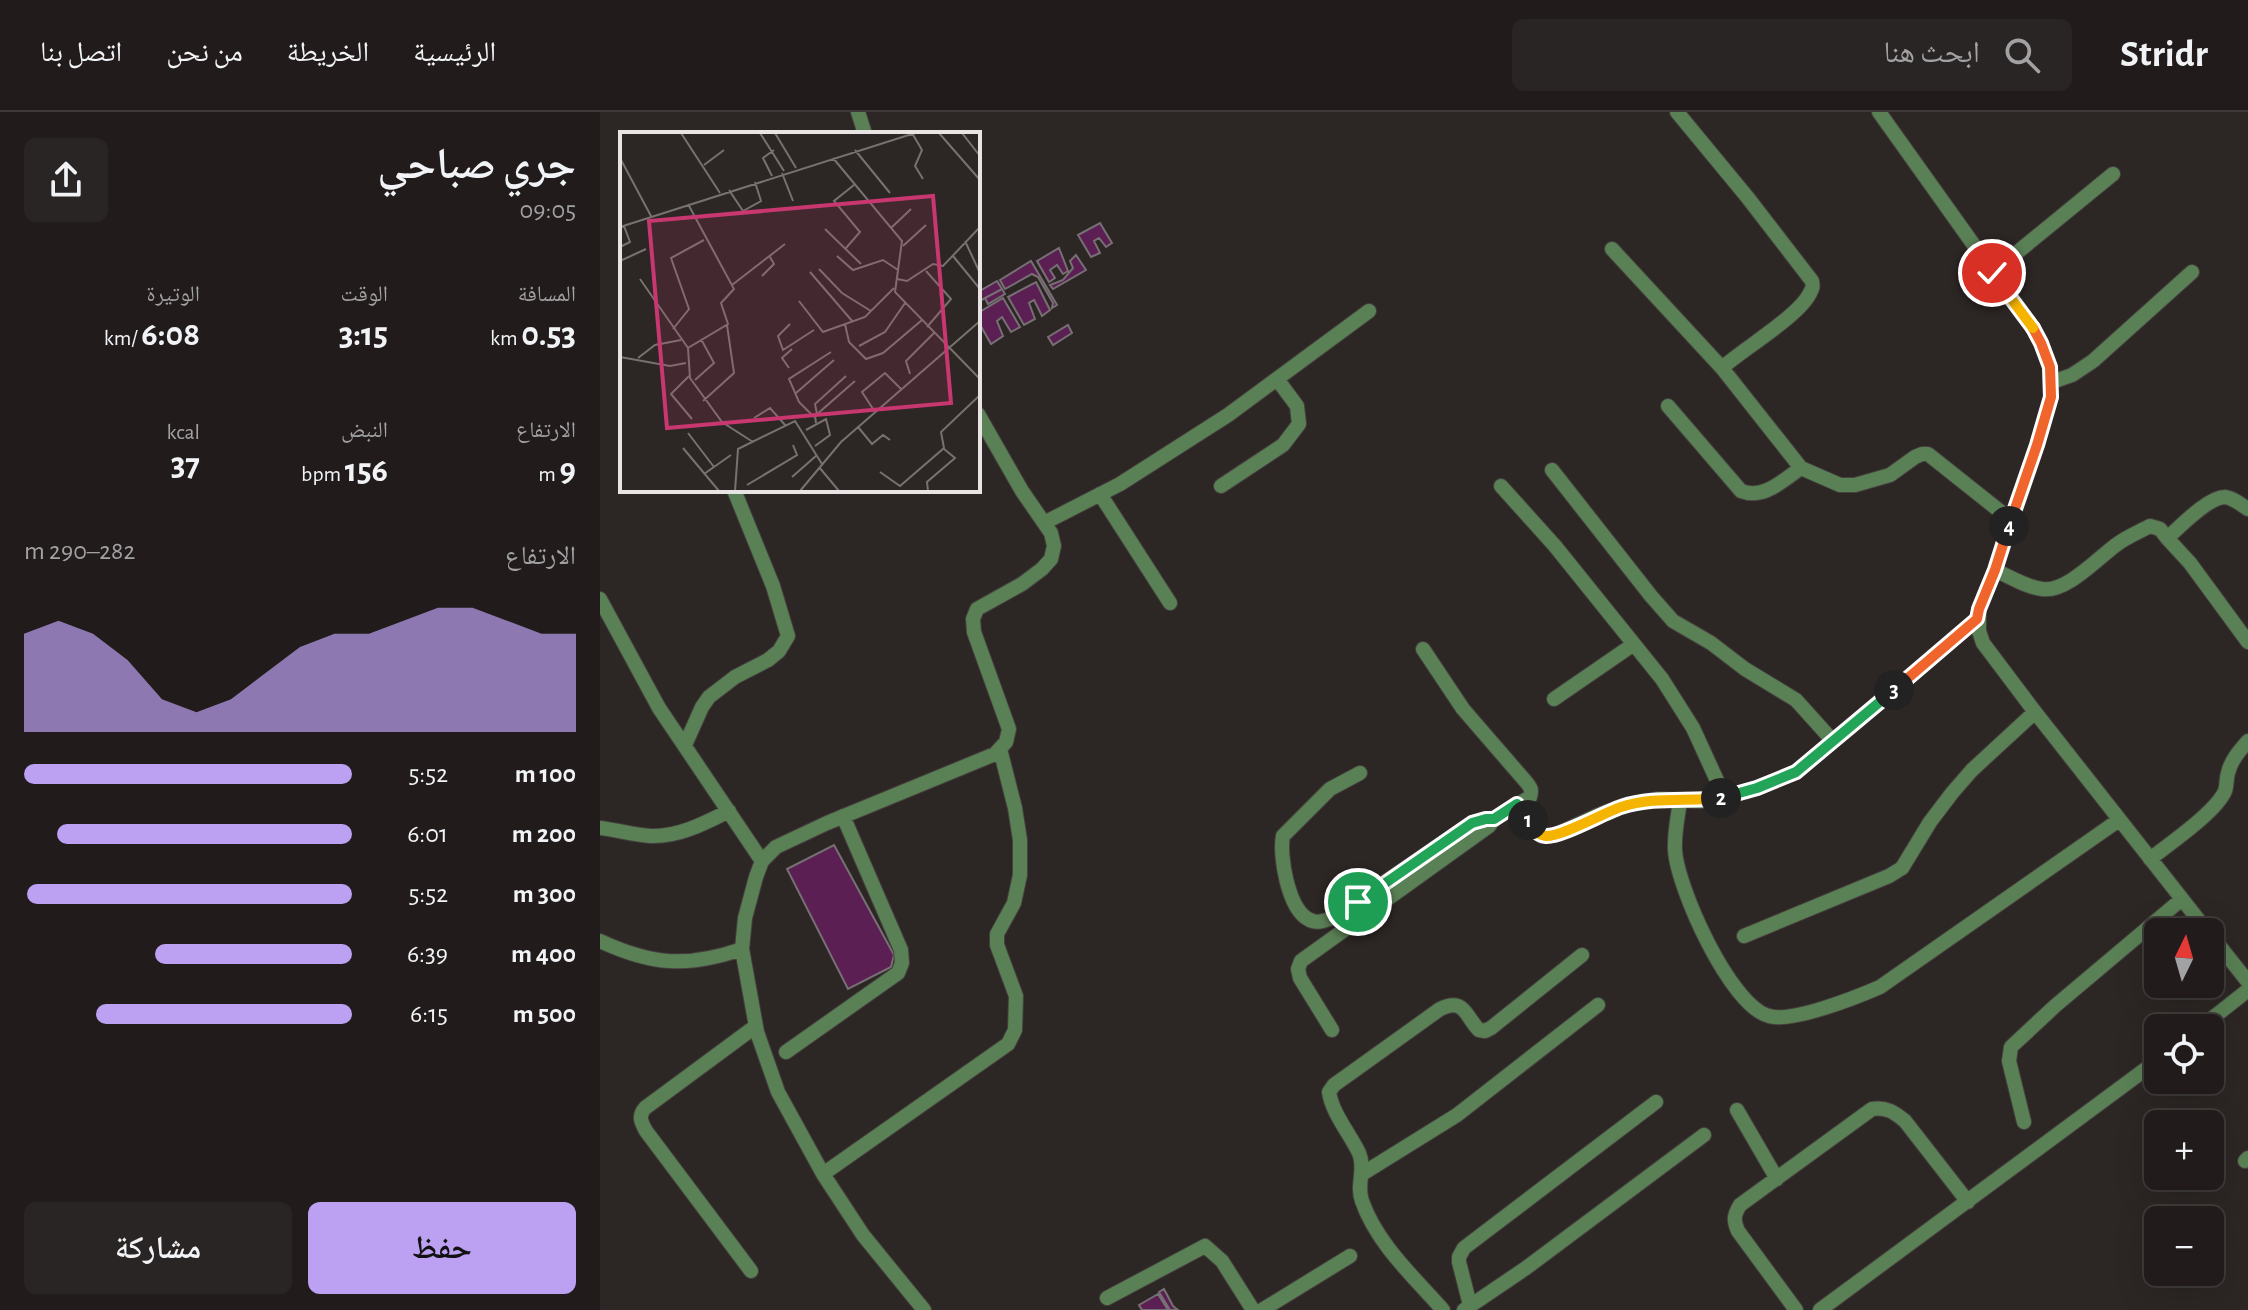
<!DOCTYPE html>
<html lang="ar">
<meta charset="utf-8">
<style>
:root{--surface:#211c1b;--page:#292524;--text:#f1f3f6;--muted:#a2a1a3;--line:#3e3a3a;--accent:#bca0f2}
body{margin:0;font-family:"Alegreya Sans","Noto Naskh Arabic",sans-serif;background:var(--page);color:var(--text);direction:rtl;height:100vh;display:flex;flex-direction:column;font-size:30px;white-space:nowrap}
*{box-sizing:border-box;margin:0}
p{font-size:26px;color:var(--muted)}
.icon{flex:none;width:44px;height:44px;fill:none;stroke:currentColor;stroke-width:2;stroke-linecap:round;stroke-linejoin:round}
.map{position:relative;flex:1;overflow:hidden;direction:ltr}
.panel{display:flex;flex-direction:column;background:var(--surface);width:600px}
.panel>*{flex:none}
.needle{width:52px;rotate:5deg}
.tools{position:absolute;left:1544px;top:806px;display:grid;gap:16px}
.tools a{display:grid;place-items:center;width:80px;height:80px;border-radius:12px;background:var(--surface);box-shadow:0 8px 32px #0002,0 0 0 2px var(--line);font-size:40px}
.pin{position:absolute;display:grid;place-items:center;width:68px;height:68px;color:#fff;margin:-34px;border:4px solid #fff;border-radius:50%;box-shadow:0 2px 8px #0007}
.km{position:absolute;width:40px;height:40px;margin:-20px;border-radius:50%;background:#222;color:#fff;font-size:22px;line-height:40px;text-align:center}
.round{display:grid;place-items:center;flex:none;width:84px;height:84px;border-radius:12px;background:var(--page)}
.summary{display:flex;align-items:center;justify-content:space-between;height:136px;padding:0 24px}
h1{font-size:44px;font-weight:600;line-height:60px}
.metrics{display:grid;grid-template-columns:repeat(3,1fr);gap:12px;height:136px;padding:8px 24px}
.metrics div{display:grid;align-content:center}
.metrics b{font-size:34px;font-weight:600}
.metrics small{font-size:22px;font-weight:400}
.metrics p{font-size:22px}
.chart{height:224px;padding:16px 24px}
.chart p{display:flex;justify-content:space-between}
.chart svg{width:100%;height:144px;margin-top:8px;fill:var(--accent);opacity:.7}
.cta{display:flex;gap:16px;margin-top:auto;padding:16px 24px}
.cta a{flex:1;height:92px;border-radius:12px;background:var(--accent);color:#111;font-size:32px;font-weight:600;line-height:92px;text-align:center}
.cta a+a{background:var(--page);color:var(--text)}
ul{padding:0 24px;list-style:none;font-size:26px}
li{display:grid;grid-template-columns:128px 96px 1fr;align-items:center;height:60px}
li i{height:20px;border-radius:10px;background:var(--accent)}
header{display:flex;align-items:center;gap:48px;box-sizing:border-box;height:112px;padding:0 40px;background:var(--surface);border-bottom:2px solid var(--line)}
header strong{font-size:38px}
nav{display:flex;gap:44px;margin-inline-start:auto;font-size:28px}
.search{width:560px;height:72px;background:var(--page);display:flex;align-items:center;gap:20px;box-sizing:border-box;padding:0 28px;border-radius:12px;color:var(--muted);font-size:30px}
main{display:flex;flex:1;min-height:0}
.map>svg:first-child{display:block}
</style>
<header>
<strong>Stridr</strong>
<div class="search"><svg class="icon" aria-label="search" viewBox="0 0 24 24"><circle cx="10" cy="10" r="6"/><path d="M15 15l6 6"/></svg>ابحث هنا</div>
<nav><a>الرئيسية</a><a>الخريطة</a><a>من نحن</a><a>اتصل بنا</a></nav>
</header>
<main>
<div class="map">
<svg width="1648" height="1198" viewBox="0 0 1648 1198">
<rect width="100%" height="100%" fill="#2c2624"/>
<!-- building -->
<path fill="#5c1f54" stroke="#767074" stroke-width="2" d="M500,111L512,131L506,135L499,126L494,129L500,141L491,145L478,123Z
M459,136L468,159L463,162L457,153L450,158L455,166L449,170L437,149Z
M476,143L486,158L453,177L450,173L463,168L473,156L470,149Z
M431,149L457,193L452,196L453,191L438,165L432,162L405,177L400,168Z
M397,169L402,177L378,190V180Z
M436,170L450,198L442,204L434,188L429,191L435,207L424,213L408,185Z
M402,177L405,182L388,192L385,186Z
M403,186L420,215L411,220L402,205L397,209L403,224L391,232L378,209V201Z
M468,213L472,221L453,233L448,225Z
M234,733L294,843L291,855L248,877L187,757Z
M564,1177L573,1194L578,1198H570L559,1180Z
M558,1182L568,1198H542L539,1193Z"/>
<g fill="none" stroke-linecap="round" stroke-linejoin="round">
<!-- minor casing -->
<g stroke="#46413f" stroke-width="16">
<path id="minor" d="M258,0L265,22
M1077,0L1148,86L1212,169C1213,175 1213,175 1210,181C1199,204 1143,237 1122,256
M1279,0L1433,216L1441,231L1450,255L1451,285L1437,333L1395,458L1379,497V519L1383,531L1435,600L1608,820
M1012,137L1122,256L1201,356L1240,373H1255L1290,363L1315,345L1322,342H1328L1411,408
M1392,161L1513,62
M1452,270L1472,263L1493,249L1592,160
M1068,294L1141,379C1164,388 1183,368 1201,356
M952,358L1051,484L1073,509L1111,531L1145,557L1196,588L1232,628
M621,374L683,333L699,312L697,294L677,267
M901,374L955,434L1062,567L1093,616L1125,686
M500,382L570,491
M444,411L520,372L628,303L769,199
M1567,426L1590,451L1648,530
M1395,458C1410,465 1426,475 1442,477C1466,481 1498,446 1516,433C1526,425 1539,420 1550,414L1560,417L1567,426C1580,415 1608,385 1625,385C1634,386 1641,393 1648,397
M0,487L59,596L162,749
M954,587L1034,532
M85,633L102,595L109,585L135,565L168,548L179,539L188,524L173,474L134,378
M760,661L730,677L683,724C679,743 688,796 708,807C716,812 724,809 732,806L872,711L886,707H894
M1080,689C1078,704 1074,722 1075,738C1077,775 1130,894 1169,904C1192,911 1257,885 1280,875L1519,708
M917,692L936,720L942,724L955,723L996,704L1025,693L1059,687L1100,689L1125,686L1157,676L1196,660L1377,507
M0,716C17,718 34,723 51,724C79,725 105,711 129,699
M1550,747C1569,732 1616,700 1625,679C1627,674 1626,667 1628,661C1631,648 1640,638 1648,629
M1610,822L1648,870
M1144,824L1289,764L1302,756L1330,710L1352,681L1372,658L1435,600
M0,829C52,853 87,856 142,837
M1600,916L1648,878
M732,918L700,866L698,857L701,849L889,714L894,707L930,685C932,678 931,676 927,671L863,597L823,537
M186,940L298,861L302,851L301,838L243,704
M1137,998L1177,1067
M1424,1010L1409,949L1411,935L1455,894L1582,787
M1645,1049L1648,1046
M223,1062L408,932L415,918L416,884L397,833V822L414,791L420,763V728L415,696L400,637
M762,1062L857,1003L998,893
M151,1159L46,1019C41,1010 38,1004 45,996L156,914
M507,1186L605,1134L622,1149L653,1198
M870,1193L859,1150V1145L864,1136L1056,990
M324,1198L263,1123L223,1062L178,980L157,920L142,837L145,806L156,765L162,749L176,735L227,711L395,642L406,630L409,617L374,520L373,507L377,497L422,472L442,457L451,447L454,434L451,421L422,379L378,302
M662,1198L750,1144
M843,1198C814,1165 777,1132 762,1089C756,1073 766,1057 759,1041C750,1022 732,1001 729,980L734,973L755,958L840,897C865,885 865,904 879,918L885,919L891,916L982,843
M864,1198L926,1156L1104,1023
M1196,1198L1138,1119C1133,1108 1134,1103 1140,1093L1272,997C1287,995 1294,1000 1305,1009L1368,1090
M1220,1198L1558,948"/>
</g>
<!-- minor -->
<use href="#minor" stroke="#5a8055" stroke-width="14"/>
</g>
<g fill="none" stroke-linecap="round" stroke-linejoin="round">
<!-- split-1 casing -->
<g stroke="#fff" stroke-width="16">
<path id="split-1" d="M758,790L872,711L886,707H894L917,692L928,708"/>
</g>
<!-- split-2 casing -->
<g stroke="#fff" stroke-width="16">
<path id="split-2" d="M928,708C933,715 936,723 946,724C961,725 1003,701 1021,695C1054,684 1088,690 1121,686"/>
</g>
<!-- split-3 casing -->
<g stroke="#fff" stroke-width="16">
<path id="split-3" d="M1121,686L1157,676L1196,660L1294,578"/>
</g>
<!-- split-4 casing -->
<g stroke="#fff" stroke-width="16">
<path id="split-4" d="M1294,578L1377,507L1379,497L1395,458L1409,414"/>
</g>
<!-- split-5 casing -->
<g stroke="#fff" stroke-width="16">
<path id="split-5" d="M1409,414L1437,333L1451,285L1450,255L1441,231L1433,216"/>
</g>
<!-- split-6 casing -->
<g stroke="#fff" stroke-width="16">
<path id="split-6" d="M1392,161L1433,216"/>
</g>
<!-- split-1 -->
<use href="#split-1" stroke="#22a559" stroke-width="10"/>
<!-- split-2 -->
<use href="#split-2" stroke="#f5b400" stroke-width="10"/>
<!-- split-3 -->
<use href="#split-3" stroke="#22a559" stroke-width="10"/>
<!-- split-4 -->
<use href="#split-4" stroke="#f0652b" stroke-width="10"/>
<!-- split-5 -->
<use href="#split-5" stroke="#f0652b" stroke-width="10"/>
<!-- split-6 -->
<use href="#split-6" stroke="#f5b400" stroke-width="10"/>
</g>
<!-- overview -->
<g transform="translate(20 20)">
<rect width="360" height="360" fill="#2c2624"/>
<path fill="none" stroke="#777270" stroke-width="2" d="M61,1L100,61M140,1L164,39M155,1L176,36M292,1L302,18L295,34L303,47M319,1L360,48M342,1L360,24M235,18L270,61M0,26L31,84M213,26L282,109L275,160L360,247M84,33L104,18M162,41L173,69M152,44L143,26L154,18M109,58L123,79L141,69L135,50M68,72L114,157L101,171L108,192L68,216L70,246L102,290L133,310M0,95L295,1M271,96L291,77M205,97L241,132M345,109L360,141M283,114L306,93M0,115L10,110L4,94M226,116L240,100L214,69L234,53M217,124L233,138L263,128L278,138M333,124L360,157M0,129L26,117M199,137L222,161L251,179M306,139L331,167L307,195M190,140L233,190M142,144L154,132L150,125M20,147L68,216M277,147L287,149L313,132L323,134L360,95M112,153L165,112M179,169L203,200L245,185L274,156M170,192L158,204L163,218L194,198M225,192L229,210L246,227L263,221L302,188M53,197L69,177L51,126L84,108M239,214L265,200L285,171M0,225L50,234L66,231M18,226L35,213L61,208M169,236L162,226L172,217M290,242L286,229L314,201M69,244L51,262L72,287M75,248L94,231L81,207M176,261L214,228M83,269L114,241L107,193M255,280L242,260L265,241L281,257M197,282L195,272L226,244M194,285L179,270L169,247L211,220M134,286L150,276L166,294M196,291L195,284L235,249M238,295L252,312L263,303L270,308M186,298L206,287L210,303L195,314M68,301L94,335M63,316L99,359M199,335L219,359M260,340L280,354L324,316L321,300L360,263M84,342L111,323M172,345L197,323M127,353L177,323L173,313M115,359L118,317L175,289L202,332M180,359L221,310L360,189M308,359L307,350L335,326L324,317"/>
<path fill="#c8376f" fill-opacity="0.15" stroke="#c8376f" stroke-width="4" d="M313,64L331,271L47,296L29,89Z"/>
<rect width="360" height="360" fill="none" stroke="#e8e4e3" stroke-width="4"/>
</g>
</svg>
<div class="tools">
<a><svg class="needle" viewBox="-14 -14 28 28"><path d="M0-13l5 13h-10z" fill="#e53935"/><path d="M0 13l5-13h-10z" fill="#a2a1a3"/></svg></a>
<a><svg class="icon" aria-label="locate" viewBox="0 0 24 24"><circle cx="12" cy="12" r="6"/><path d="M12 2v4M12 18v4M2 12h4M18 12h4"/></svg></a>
<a>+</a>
<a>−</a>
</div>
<div class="pin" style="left:758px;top:790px;background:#1e9e55"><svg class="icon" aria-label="arrive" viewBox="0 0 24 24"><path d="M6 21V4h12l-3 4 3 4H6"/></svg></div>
<div class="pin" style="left:1392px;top:161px;background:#d93025"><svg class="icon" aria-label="check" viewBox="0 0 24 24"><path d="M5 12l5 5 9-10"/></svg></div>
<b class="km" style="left:928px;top:708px">1</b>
<b class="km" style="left:1121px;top:686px">2</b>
<b class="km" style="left:1294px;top:578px">3</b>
<b class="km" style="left:1409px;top:414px">4</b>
</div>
<section class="panel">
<div class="summary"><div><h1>جري صباحي</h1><p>09:05</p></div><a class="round"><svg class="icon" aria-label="share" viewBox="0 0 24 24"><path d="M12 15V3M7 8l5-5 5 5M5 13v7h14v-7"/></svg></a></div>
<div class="metrics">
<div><p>المسافة</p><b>0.53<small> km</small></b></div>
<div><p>الوقت</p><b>3:15</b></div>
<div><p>الوتيرة</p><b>6:08<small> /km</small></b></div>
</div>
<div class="metrics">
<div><p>الارتفاع</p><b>9<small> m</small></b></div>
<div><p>النبض</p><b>156<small> bpm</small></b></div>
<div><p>kcal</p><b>37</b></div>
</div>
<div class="chart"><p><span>الارتفاع</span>282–290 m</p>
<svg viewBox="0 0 160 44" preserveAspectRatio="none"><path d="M0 44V14L10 10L20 14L30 22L40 34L50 38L60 34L70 26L80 18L90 14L100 14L110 10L120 6L130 6L140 10L150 14L160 14V44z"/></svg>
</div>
<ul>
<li><b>100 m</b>5:52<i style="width:100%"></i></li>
<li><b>200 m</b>6:01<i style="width:90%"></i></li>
<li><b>300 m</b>5:52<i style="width:99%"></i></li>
<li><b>400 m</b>6:39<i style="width:60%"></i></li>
<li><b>500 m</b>6:15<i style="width:78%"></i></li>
</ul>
<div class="cta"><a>حفظ</a><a>مشاركة</a></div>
</section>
</main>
